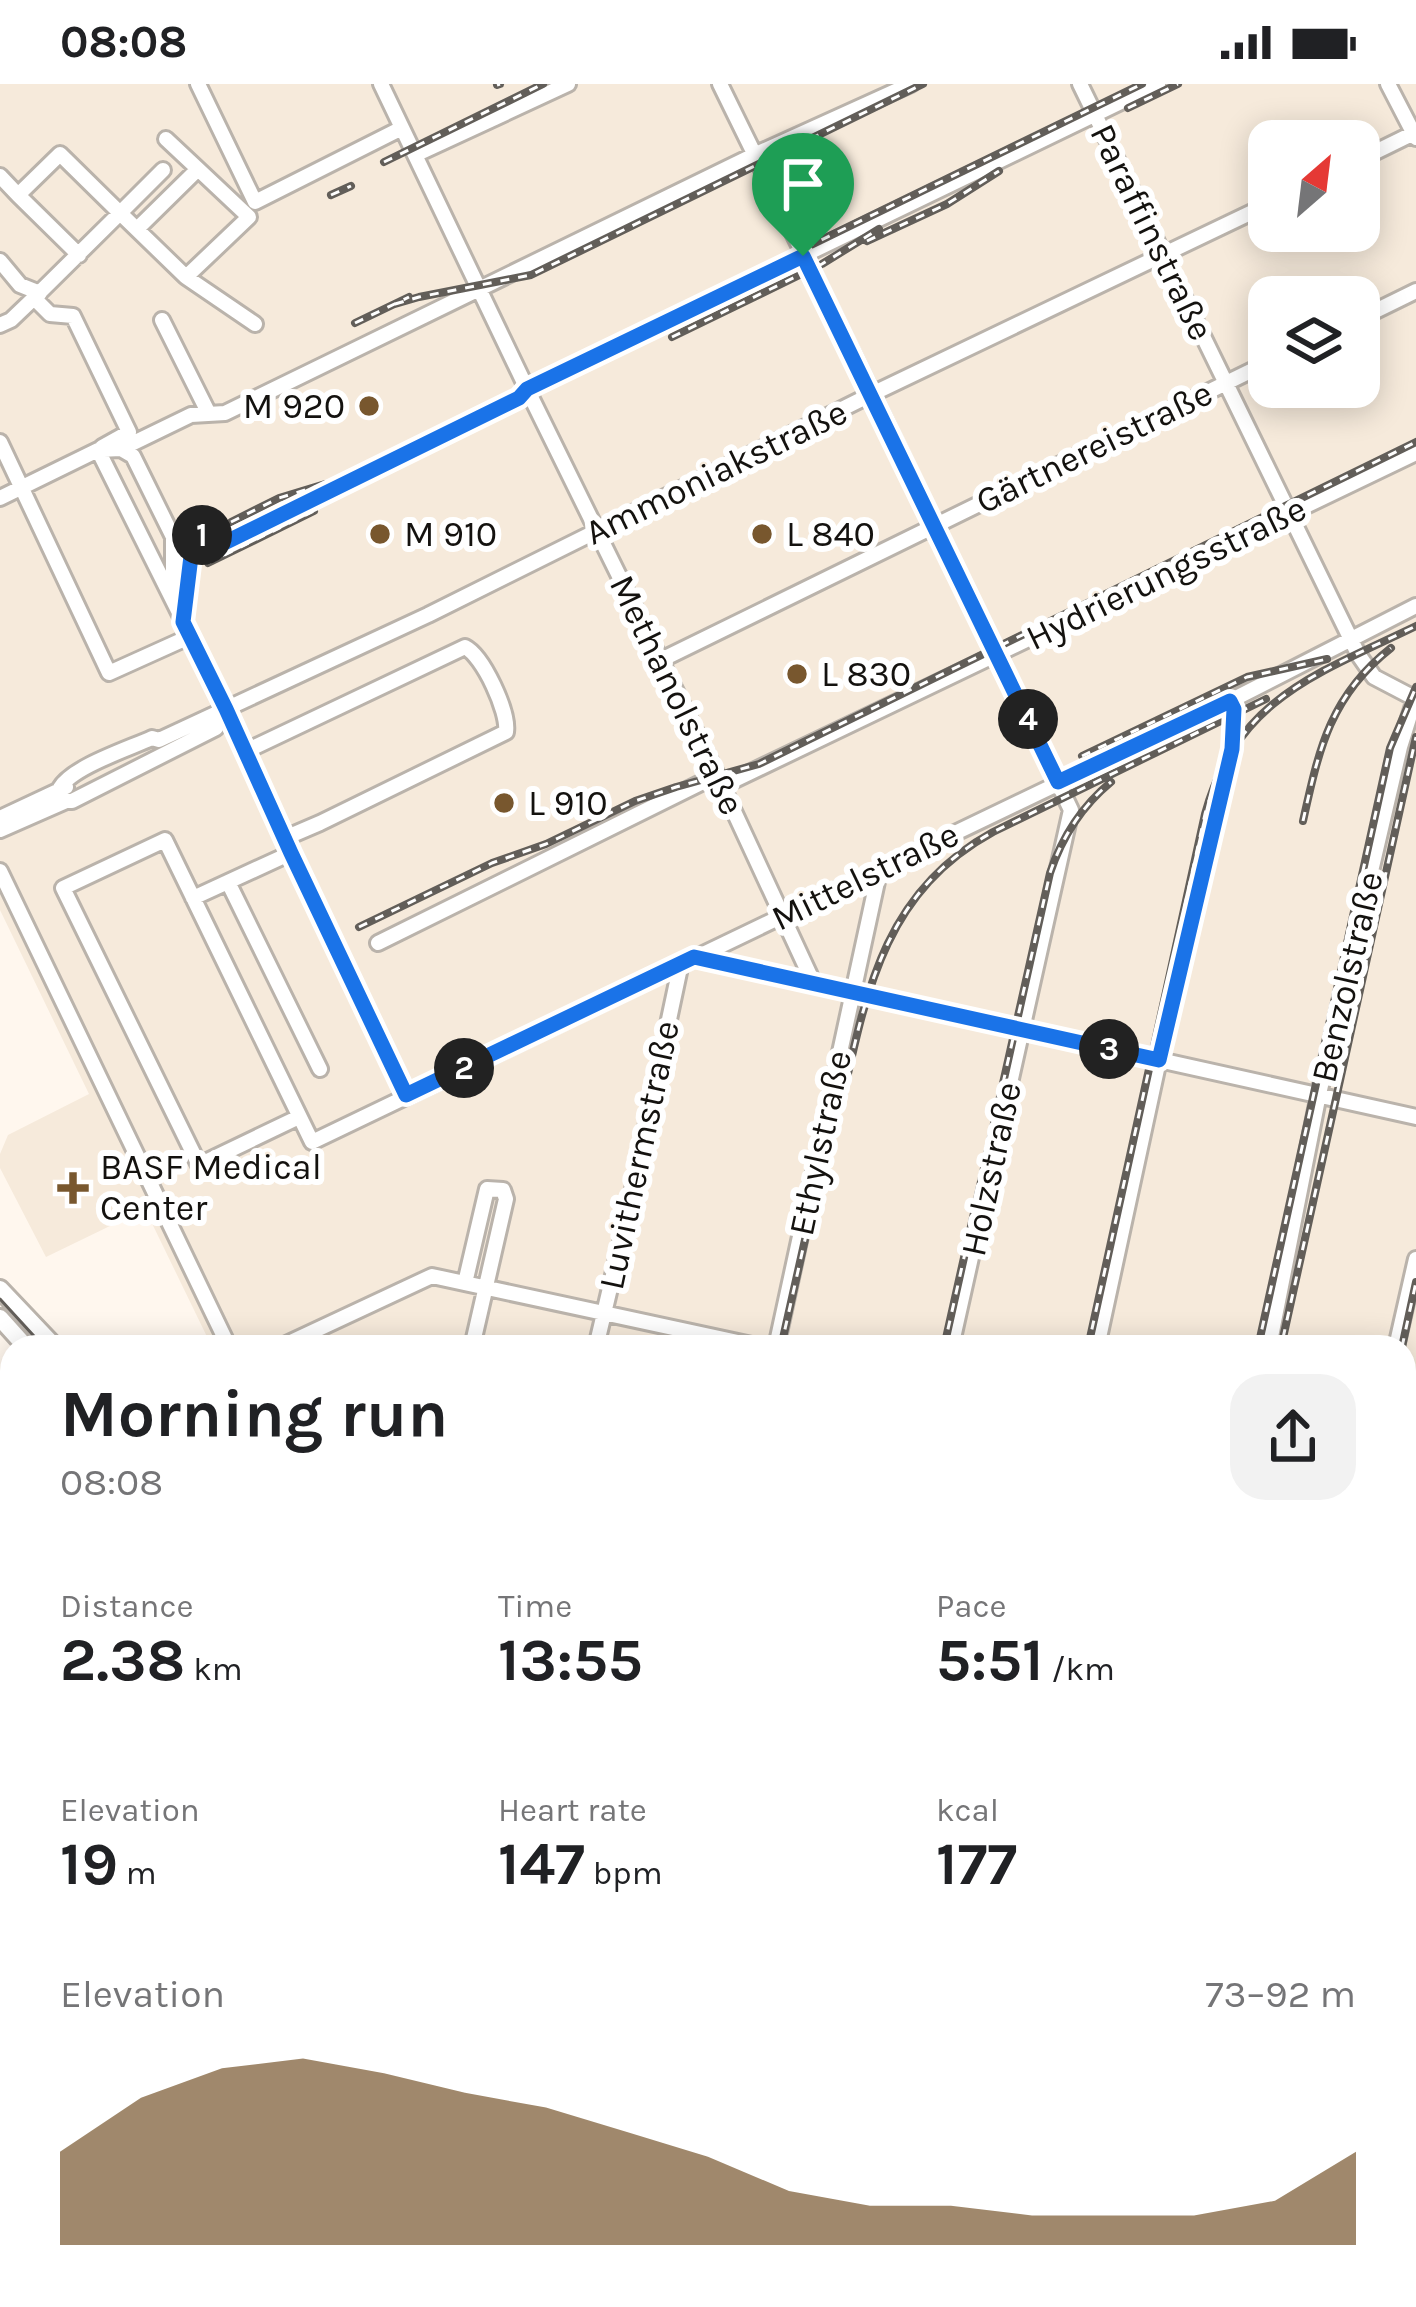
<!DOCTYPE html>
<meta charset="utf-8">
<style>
:root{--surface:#fff;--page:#f2f2f2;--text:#202124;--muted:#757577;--accent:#78572e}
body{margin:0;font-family:Karla,sans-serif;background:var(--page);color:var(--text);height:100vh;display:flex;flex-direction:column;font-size:45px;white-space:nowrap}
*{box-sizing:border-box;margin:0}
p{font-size:39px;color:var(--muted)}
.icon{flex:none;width:66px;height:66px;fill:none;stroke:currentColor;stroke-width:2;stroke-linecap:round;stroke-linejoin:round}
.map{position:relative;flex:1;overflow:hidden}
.details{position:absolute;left:0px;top:1251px;width:1416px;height:972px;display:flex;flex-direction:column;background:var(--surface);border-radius:36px 36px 0 0;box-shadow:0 6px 30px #0003}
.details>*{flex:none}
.needle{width:78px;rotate:28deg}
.tools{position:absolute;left:1248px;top:36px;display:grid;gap:24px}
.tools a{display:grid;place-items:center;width:132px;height:132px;border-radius:24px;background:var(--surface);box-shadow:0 6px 30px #0003;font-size:60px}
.pin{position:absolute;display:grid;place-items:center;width:102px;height:102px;color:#fff;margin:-123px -51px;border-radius:50% 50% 50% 0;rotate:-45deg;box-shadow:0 0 12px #0007}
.pin .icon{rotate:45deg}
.km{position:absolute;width:60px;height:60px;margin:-30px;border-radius:50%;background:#222;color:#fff;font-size:33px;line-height:60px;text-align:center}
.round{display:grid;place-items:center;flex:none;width:126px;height:126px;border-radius:36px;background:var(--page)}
.summary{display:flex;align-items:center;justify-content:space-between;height:204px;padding:0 60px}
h1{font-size:66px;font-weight:700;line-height:90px}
.figures{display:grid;grid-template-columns:repeat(3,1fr);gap:18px;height:204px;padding:12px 60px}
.figures div{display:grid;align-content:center}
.figures b{font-size:60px;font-weight:700}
.figures small{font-size:33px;font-weight:400}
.figures p{font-size:33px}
.chart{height:336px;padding:24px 60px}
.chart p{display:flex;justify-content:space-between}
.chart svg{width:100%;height:216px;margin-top:12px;fill:var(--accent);opacity:.7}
.status{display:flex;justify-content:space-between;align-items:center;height:84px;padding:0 60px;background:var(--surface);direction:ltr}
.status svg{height:33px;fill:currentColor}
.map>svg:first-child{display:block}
</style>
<div class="status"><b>08:08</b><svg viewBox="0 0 49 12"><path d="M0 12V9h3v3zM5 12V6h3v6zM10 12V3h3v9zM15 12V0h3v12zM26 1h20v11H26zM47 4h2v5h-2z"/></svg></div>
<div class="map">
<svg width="1416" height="2223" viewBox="0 0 1416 2223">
<rect width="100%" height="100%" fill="#fff7ee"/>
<!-- built -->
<path fill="#f6eadb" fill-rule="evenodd" d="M0,0H1416V2223H680V2211H1404V1263H212L145,1125L46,1173L0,1084V1070L8,1051L89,1010L0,826ZM1269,57H1359V147H1269ZM1269,213H1359V303H1269Z"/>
<!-- green -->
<path fill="#f9e3ca" d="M0,2153L12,2176V2211H56L37,2220L38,2223H5L0,2211Z"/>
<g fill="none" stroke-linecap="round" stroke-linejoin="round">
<!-- minor casing -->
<g stroke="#bab3ab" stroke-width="20">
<path id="minor" d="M198,0L255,118L402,44
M381,0L527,305L718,693L813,898
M720,0L872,310L1071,726L951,1263
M1080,0L1358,570L1374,593L1416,615
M1388,0L1416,54
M166,55L198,85
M415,71L568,0
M1359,76L1416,48
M0,92L18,111
M79,171L18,111L60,70L120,129L163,86
M0,177L20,201L40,209
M186,193L255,240
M34,214L120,129L186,193L249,133L198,85L137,145
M1359,235L1416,207
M162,236L209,330
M0,241L11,236L34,214L50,230L73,232L129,348L102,363
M0,358L109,589L191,552
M121,365L133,372L173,453V512
M98,366L121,365L191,331L225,329L754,71L911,0
M0,414L98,366L227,625L291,769L406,1011
M183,538L193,456L211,447L218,462L519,314L527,305L1158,0
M661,576L1269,278
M246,667L465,563C483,572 509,628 506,648L320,739L285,754
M722,702L1416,369
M60,704C72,683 128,665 152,654L159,656L428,531L872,310L1269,120
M0,734L66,703
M0,746L66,717H72L216,644L227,625
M0,787L229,1263
M228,798L320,985
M193,814L291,769
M378,859L717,691
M695,873L1416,1033
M299,1033L199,1081L63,804L165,756L312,1058L1230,617L1416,522
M465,1199L487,1105L503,1106L506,1115L472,1263
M280,1263L432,1192L761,1263
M596,1263L629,1124L681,879
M776,1263L880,784
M1097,1263L1159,976L1234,654V625L1230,617
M1269,1263L1319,1010L1400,663L1415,615
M1396,1263L1416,1175
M1404,1408L1416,1411
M0,1467L12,1461
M0,1497L12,1511
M1404,1550L1416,1496
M0,1675L12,1666
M0,1701L12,1691
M0,1766L12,1784
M0,1830L12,1826
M1404,1893L1416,1896
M0,2043L12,2066
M89,2211L97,2223
M103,2211L109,2223
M364,2211L378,2223
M1098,2211L1152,2223
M171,2223L178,2211
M397,2223L449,2211
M1049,2223L1052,2211
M1180,2223L1183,2211
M1270,2223L1272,2211"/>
</g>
<!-- major casing -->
<g stroke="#bab3ab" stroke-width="22">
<path id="major" d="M0,1205L55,1263
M0,1234L26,1263
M0,2110L12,2107
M0,2128L12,2125
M642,2223V2211
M664,2223L665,2211"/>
</g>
<!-- minor -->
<use href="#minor" stroke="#fff" stroke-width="14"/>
<!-- major -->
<use href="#major" stroke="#fff" stroke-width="16"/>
<!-- tram -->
<path stroke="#625e59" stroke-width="3" d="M0,1215L44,1263
M0,2039L12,2063
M90,2211L97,2223
M651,2223V2211"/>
<!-- rail casing -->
<g stroke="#625e59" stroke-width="8">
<path id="rail" d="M497,1L500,0
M1128,24L1178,0
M384,78L543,0
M331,111L351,102
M867,157L947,120L999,87
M395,220L419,213L531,191L923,0
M355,239L409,213
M672,253L822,180L879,145
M295,429L511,323L599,264L1142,0
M231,438L279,414L325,400
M208,479L314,427
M1073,544L1144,510L1163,498
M1082,672L1247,593L1327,575
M1303,737C1319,665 1330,612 1391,564
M359,843L492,779L546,760L635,717L676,703L759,680L1416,358
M842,1017C866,907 885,807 993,748L1266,615
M1283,1254L1416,653
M781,1263L840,999
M944,1263L1050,789C1062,753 1082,722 1111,698
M1088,1263L1205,730C1237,614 1317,590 1416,542
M1258,1263L1390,664L1416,603
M1402,1263L1416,1198
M1407,1480L1416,1438
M1404,1523L1416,1468
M1404,1596L1416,1541
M1404,1627L1414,1580
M1404,1978L1416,1926
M1062,2223L1064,2211"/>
</g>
<!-- rail -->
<use href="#rail" stroke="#fff" stroke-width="3" stroke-dasharray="9" stroke-linecap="butt"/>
</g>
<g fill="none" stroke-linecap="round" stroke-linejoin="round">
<!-- route casing -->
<g stroke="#fff" stroke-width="24">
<path id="route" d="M803,172L1058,698L1230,617L1234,625L1232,665L1159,976L694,873L406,1011L291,769L226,625L183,538L193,456L211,447L218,462L519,314L527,305Z"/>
</g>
<!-- route -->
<use href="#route" stroke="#1a73e8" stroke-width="15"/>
</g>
<!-- markers -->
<g fill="#78572e" stroke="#fff" stroke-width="4.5">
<circle cx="369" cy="322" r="12"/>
<circle cx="380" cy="450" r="12"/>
<circle cx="762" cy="450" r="12"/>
<circle cx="797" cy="590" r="12"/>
<circle cx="504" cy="719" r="12"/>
<path d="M67 1086h12v12h12v12h-12v12h-12v-12h-12v-12h12z"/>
</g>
<g text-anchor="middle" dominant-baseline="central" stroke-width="12" stroke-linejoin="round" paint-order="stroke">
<!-- street labels -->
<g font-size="36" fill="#14120f" stroke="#fff">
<text transform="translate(1152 148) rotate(64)">Paraffinstraße</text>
<text transform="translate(1094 363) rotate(-26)">Gärtnereistraße</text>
<text transform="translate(716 388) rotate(-26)">Ammoniakstraße</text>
<text transform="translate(1166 489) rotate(-26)">Hydrierungsstraße</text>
<text transform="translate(677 611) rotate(64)">Methanolstraße</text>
<text transform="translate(865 792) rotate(-26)">Mittelstraße</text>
<text transform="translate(1347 893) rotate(-77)">Benzolstraße</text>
<text transform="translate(820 1059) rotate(-78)">Ethylstraße</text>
<text transform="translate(639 1071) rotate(-78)">Luvithermstraße</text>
<text transform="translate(991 1085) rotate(-78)">Holzstraße</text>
</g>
<!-- poi labels -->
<g font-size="36" fill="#14120f" stroke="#fff" text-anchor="start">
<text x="345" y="322" text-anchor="end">M 920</text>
<text x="404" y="450">M 910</text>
<text x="786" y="450">L 840</text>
<text x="821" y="590">L 830</text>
<text x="528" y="719">L 910</text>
<text x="100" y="1083">BASF Medical<tspan x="100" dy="41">Center</tspan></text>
</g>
</g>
</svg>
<div class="tools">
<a><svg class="needle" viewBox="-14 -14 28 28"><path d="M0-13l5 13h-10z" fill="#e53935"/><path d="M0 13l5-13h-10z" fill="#757577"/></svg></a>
<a><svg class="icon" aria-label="layers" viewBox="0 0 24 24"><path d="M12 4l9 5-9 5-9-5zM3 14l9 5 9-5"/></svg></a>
</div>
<div class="pin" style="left:803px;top:172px;background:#1e9e55"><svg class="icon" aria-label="arrive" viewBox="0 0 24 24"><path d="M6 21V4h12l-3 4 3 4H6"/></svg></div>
<b class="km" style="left:202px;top:451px">1</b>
<b class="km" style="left:464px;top:984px">2</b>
<b class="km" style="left:1109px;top:965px">3</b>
<b class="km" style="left:1028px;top:635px">4</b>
<section class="details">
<div class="summary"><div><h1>Morning run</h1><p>08:08</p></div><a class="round"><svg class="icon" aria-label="share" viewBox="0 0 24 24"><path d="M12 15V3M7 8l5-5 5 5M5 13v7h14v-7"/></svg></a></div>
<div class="figures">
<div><p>Distance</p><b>2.38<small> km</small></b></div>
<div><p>Time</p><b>13:55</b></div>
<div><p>Pace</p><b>5:51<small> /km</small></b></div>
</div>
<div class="figures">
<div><p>Elevation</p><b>19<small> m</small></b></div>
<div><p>Heart rate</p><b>147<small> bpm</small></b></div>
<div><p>kcal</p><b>177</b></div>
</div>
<div class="chart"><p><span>Elevation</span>73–92 m</p>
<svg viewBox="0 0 160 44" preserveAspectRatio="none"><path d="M0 44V25L10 14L20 8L30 6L40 9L50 13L60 16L70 21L80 26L90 33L100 36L110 36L120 38L130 38L140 38L150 35L160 25V44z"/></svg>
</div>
</section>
</div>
